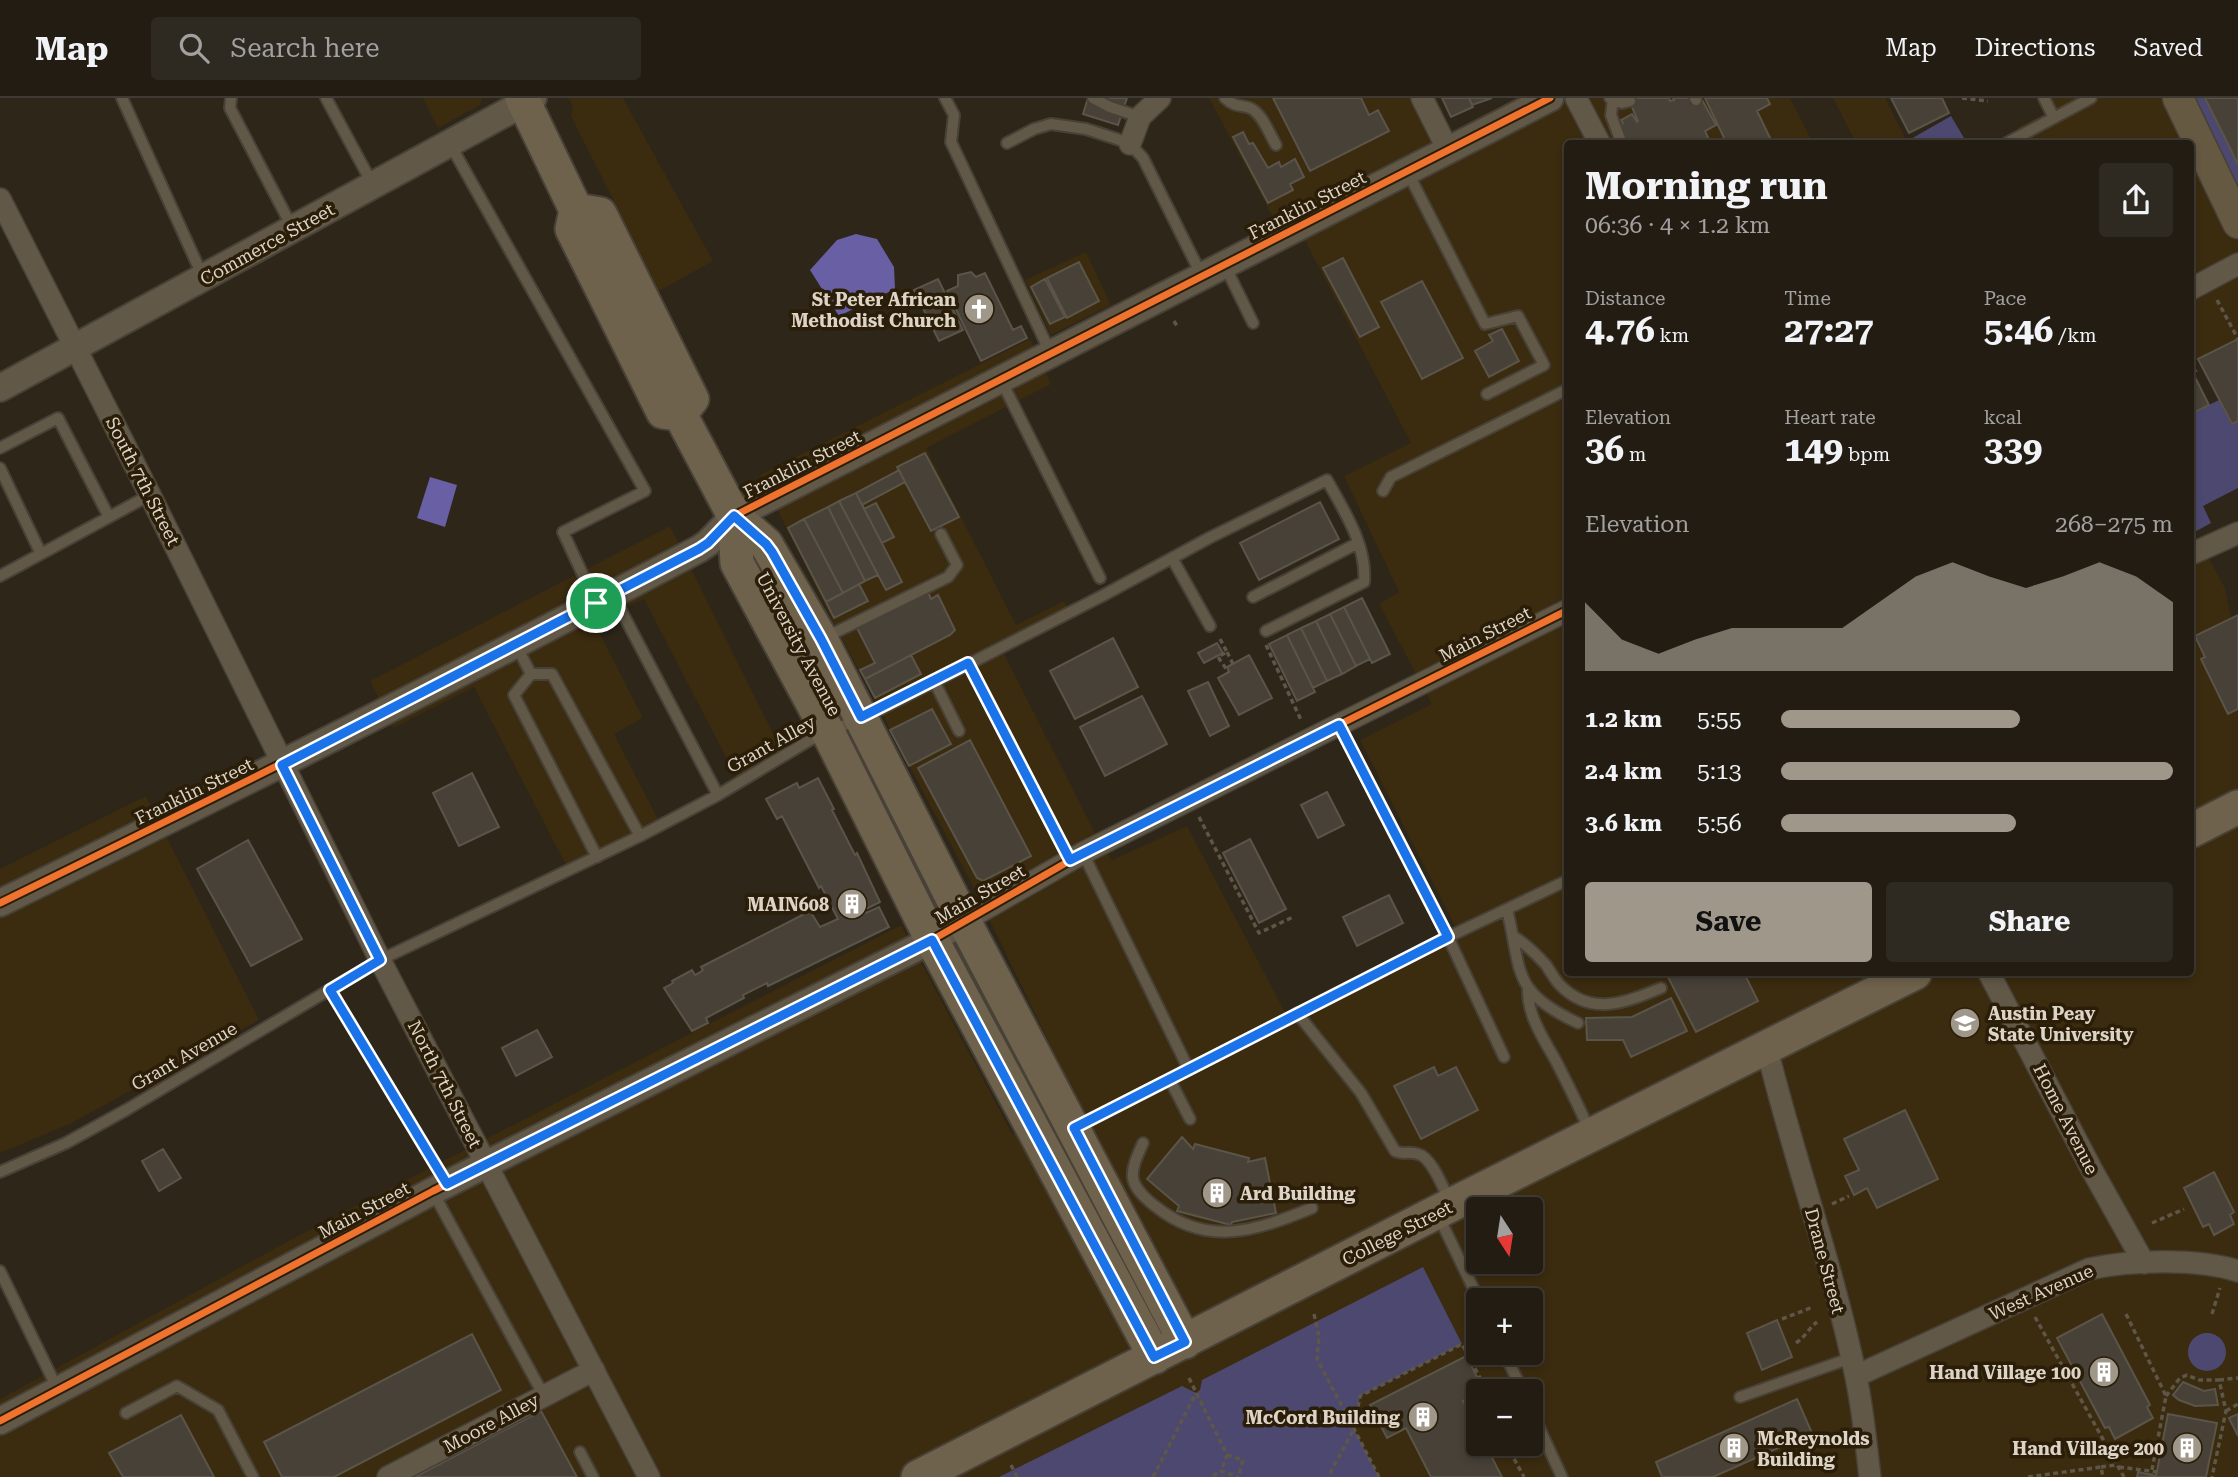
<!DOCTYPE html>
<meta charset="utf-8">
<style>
:root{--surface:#221c13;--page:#2e2921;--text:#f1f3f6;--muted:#a2a1a0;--line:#3f3a33;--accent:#9f978a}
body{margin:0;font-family:"Roboto Serif",serif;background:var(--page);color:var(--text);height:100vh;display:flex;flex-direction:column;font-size:26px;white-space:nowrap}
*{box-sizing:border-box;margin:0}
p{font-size:23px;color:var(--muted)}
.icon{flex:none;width:38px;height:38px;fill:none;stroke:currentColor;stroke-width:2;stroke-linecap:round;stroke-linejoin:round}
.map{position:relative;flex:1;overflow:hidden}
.drawer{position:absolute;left:1564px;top:42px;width:630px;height:836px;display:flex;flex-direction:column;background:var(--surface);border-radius:7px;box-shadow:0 4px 10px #0003,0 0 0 2px var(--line)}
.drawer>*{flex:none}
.needle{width:46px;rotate:168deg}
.controls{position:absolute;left:1466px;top:1099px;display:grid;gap:14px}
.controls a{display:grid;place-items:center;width:77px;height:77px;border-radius:7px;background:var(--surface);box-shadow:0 4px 10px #0003,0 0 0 2px var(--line);font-size:35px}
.pin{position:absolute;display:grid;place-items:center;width:60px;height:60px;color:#fff;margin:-30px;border:4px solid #fff;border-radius:50%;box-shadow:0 2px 7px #0007}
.round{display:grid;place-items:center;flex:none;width:74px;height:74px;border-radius:7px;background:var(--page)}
.head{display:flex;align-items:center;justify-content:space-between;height:119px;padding:0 21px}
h1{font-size:38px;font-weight:700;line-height:52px}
.metrics{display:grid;grid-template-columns:repeat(3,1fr);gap:10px;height:119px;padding:7px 21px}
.metrics div{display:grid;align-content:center}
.metrics b{font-size:35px;font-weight:700}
.metrics small{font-size:19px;font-weight:400}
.metrics p{font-size:19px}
.chart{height:196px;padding:14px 21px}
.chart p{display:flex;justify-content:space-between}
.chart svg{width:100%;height:126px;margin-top:7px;fill:var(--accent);opacity:.7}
.button{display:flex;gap:14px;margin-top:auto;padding:14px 21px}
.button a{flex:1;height:80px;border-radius:7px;background:var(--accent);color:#111;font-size:28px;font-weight:700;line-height:80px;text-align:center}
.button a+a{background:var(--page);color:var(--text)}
ul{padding:0 21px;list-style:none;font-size:23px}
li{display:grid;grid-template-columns:112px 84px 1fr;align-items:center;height:52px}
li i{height:18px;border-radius:9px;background:var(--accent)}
header{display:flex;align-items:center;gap:42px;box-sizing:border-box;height:98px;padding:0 35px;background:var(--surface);border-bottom:2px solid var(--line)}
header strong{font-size:33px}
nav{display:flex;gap:38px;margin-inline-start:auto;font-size:24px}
.search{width:490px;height:63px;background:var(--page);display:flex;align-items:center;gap:18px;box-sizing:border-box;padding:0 24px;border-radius:7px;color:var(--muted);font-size:26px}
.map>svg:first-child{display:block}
</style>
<header>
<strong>Map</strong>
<div class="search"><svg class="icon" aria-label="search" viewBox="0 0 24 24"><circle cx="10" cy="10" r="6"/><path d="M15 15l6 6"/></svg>Search here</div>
<nav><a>Map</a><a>Directions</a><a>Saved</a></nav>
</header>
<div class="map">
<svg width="2238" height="1379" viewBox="0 0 2238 1379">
<rect width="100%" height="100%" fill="#2d2619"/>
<!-- built -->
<path fill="#3b2b0f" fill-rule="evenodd" d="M423,0H482L480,7L438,30Z
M568,0H623L713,163L659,193L571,18L573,9Z
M1209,0H1436L1452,33L1516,0H1790L1813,45L1568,46V875H2191V462L2206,455L2225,490L2232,525L2238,537V1379H0V1301L294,1140L901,827L1013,1037L1078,1004L976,794L833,523L760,377L1030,241L1051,286L926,350L1016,527L1064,503L1073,520L1003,554L1094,733L1112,762L1187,728L1286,916L1456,830L1360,642L1432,606L1379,506L1399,494L1344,378L1411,345L1291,116L1275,123ZM1479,1111H1531V1164H1479ZM1479,1202H1531V1255H1479ZM1479,1293H1531V1346H1479Z
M1833,0H1885L1908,45H1856Z
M2039,0H2193L2238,91V323L2232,326L2198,261L2195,263L2191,256V46L2029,45L2018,29L2046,15Z
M1086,154L1111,207L1051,237L1025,182Z
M670,428L784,658L739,684L644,501L594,524L643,620L614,636L661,727L568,771L474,589L393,630L370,583Z
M146,698L259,922L72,1025L0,1055V771Z"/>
<!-- green -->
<path fill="#4c486f" d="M2193,0H2238V91Z
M1951,18L1967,45H1911L1909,42Z
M2219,302L2231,326L2238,323V390L2203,408L2211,425L2191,436V316Z
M1423,1169L1462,1246L1360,1298L1354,1331L1379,1379H999L1182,1288L1196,1295L1200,1292L1202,1282Z
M2188 1254a19 19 0 1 1 38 0a19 19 0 1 1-38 0Z"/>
<!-- water -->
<path fill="#685fa5" d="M856,136L877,141L894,169L895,191L839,218L810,172L837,142Z
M430,379L457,387L445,429L417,420Z"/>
<!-- building -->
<path fill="#474137" stroke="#5b5449" stroke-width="2" d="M1088,0H1127L1118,27L1083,16Z
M1273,0H1361L1369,17L1378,12L1389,33L1310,73Z
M1442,0H1469L1473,9L1451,19Z
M1469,0H1492L1472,7Z
M1628,0H1669L1670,3L1674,2L1673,0H1688L1691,4L1701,0L1716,27L1705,33L1711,46H1616L1615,43L1625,38L1619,27L1623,25L1621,22L1632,16L1637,24L1638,23Z
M1705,0H1767L1770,6L1757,13L1773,46H1746L1744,42L1740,44L1741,46H1727Z
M1891,0H1942L1949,15L1909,35Z
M2205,0H2238V67L2231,52Z
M1243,34L1249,46L1253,45L1268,70L1279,64L1281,69L1295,61L1304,79L1290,86L1293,92L1268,105L1233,39Z
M1343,160L1379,229L1360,239L1323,170Z
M1079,164L1099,203L1067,220L1047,180Z
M971,174L976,179L985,175L1013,232L1021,228L1027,240L981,263L947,193L958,188V177Z
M938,181L963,232L939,243L914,192Z
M1045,181L1065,219L1050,226L1031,189Z
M1422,183L1463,260L1422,281L1381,204Z
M1502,231L1519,263L1489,279L1475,253L1493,243L1489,237Z
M2238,241V323L2232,326L2198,261Z
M2191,271L2209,307L2191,316Z
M925,355L959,419L931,433L897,369Z
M899,372L905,384L862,407L856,395Z
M856,395L902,484L886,492L839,403Z
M839,403L878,477L865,483L828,409Z
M1320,404L1339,441L1259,482L1240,445Z
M876,405L894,439L882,445L864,411Z
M828,409L865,483L843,495L804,421Z
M804,421L843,495L826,504L788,430Z
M859,486L868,503L834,520L826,504Z
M928,494L931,501L938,497L955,532L950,537L865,581L860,572L875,565L857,530Z
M1362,500L1390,556L1372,565L1344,509Z
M1344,509L1370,561L1356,568L1330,516Z
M1330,516L1356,568L1342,576L1316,523Z
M2238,517V611L2228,616L2201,561L2205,559L2195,538Z
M1316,523L1342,576L1327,583L1301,530Z
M1301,530L1327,583L1313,590L1287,537Z
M1287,537L1315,594L1297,603L1269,546Z
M1113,540L1138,589L1075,621L1050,573Z
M1217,545L1223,555L1204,565L1198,555Z
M911,557L921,576L875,600L865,581Z
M1249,557L1272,600L1239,617L1218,580L1229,574L1227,569Z
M1208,584L1229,628L1210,638L1188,593Z
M1142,598L1167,646L1105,678L1080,629Z
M932,611L951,646L909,668L890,632Z
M970,642L1031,758L983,783L977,780L918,670Z
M472,675L499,729L459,748L433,695Z
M818,680L834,711L832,712L855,757L857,755L880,804L864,812L866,815L879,809L889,829L768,888L767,885L743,897L744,900L706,920L708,925L692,933L664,890L673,885L672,883L692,872L695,877L699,875L703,872L701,869L810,813L820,829L838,821L821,788L819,790L782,718L777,721L766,701L797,685L799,690Z
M1327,694L1344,727L1318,740L1301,707Z
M1250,741L1286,811L1259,825L1223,755Z
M248,742L302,841L251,868L197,771Z
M1389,797L1403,825L1357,848L1343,819Z
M1666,875H1744L1758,903L1696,934Z
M1671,900L1687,933L1631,959L1623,942H1587L1586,920L1632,919Z
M537,932L552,959L516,978L502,950Z
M1434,969L1438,978L1456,969L1478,1012L1421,1041L1394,988Z
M1905,1012L1938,1081L1877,1110L1867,1090L1854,1097L1845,1078L1859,1072L1844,1041Z
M1182,1039L1193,1051L1195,1046L1249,1060L1248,1064L1265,1060L1276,1115L1232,1124L1231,1127L1177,1113L1179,1108L1147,1081Z
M163,1051L181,1080L159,1093L142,1063Z
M2214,1074L2234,1114L2230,1117L2234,1126L2214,1137L2209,1126L2203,1129L2184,1090Z
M2102,1216L2150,1307L2147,1309L2153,1320L2115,1341L2109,1329L2105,1330L2057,1240Z
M2102,1216L2150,1307L2147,1309L2153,1320L2115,1341L2109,1329L2105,1330L2057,1240Z
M1777,1222L1792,1259L1762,1272L1747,1235Z
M472,1236L501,1292L334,1379H282L264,1344Z
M1466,1258L1484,1292L1463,1303L1479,1334V1346H1485L1502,1379H1431L1406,1330L1387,1340L1370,1307Z
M2183,1284L2204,1293L2215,1291L2218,1307L2195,1308L2179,1302L2173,1297Z
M1797,1301L1812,1335L1713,1379H1662L1656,1364Z
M541,1313L577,1379H415Z
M2168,1316L2217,1325L2206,1379H2137L2138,1374L2156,1378Z
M2168,1316L2217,1325L2206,1379H2137L2138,1374L2156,1378Z
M2238,1316V1338L2229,1320Z
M2238,1316V1338L2229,1320Z
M181,1317L214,1379H123L109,1355Z"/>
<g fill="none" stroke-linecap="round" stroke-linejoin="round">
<!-- service casing -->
<g stroke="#474137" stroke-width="14">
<path id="service" d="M122,0L203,179
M231,0L230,10L292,129
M326,0L373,87
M945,0L954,17L951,44L1051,256
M1093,0L1110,9L1140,19
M1225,0C1236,10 1239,6 1250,10C1262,15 1270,37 1276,47
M1610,0L1622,5L1630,3
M1695,0L1696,2
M2044,0L2054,20
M1613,1L1611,17L1620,41
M1007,45L1034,31L1051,26L1086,31L1117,41L1130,46L1143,60L1202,178
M450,46L645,393L563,434L596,505
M2005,46L2091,0
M1407,73L1485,226L1518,218L1544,267L1487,296
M1225,168L1253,225
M1001,282L1100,480
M0,350L58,320L109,419
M0,370L41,456
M1383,393L1391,379L1568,291
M1172,460L1210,528
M0,478L150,397
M613,497L718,697
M1253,499L1358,445
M824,540L948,479L957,467L941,436
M516,547L531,576
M968,565L1070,762
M531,576L514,597L597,759
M531,576H552L640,738
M934,583L959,633
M1339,627L1448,839L1504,959
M1083,755L1189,972
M1507,811C1522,874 1511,894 1578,925
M1513,838C1526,846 1536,856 1546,867C1550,873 1554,880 1559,886C1590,919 1625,905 1661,890
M1528,891C1527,919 1546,944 1558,967C1569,989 1580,1010 1589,1032
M330,892L447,1086
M1297,915L1361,995L1395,1053C1403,1057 1409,1053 1418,1056C1432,1059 1444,1092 1450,1104
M1170,982L1190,1021
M1077,1029L1448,839L1568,782
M1143,1045C1129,1076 1126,1085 1155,1108C1207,1150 1256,1133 1312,1110
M0,1074L66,1045L126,1012L380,862L640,738L718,697L810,642L877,613L1102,498L1209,440L1327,382C1344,413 1367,447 1364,484L1266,533
M433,1094L544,1298
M1438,1117L1479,1202
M0,1173L58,1292
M1504,1255L1523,1293
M1740,1299L1851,1260
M1531,1312L1562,1379
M126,1315L177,1288L218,1312L253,1379
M580,1354L593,1379"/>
</g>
<!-- minor casing -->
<g stroke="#474137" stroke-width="24">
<path id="minor" d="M1422,0L1448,52
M1576,0L1600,46
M1130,46L1140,19L1160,0
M0,101L150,397L380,862L649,1379
M2191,191L2238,166
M2191,456L2238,435
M964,823L1083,755L1568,512
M1989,875L2092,1072L2144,1165
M1767,951C1794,1061 1833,1168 1856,1279C1863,1312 1866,1346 1870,1379
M1856,1278L2089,1171C2130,1162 2198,1160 2238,1173
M388,1379L594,1272"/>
</g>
<!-- tertiary casing -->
<g stroke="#474137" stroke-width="30">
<path id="tertiary" d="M0,290L533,0
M0,805C235,690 468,573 699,451L708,445L734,418L1550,0
M0,1323L433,1093L932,842L964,823"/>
</g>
<!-- secondary casing -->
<g stroke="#474137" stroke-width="33">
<path id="secondary" d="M2178,0L2238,125"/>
</g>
<!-- primary casing -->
<g stroke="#474137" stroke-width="37">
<path id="primary" d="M522,0L576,112L572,131L663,314L680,316
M576,112L600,116L692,301L680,316
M680,316L734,418L766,446L821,541L964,823L1185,1244
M734,418L737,465L828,634L932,842L1155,1259
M2191,733L2238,709
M918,1379L1437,1114L1915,875"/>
</g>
<!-- path -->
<path stroke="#5e5648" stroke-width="3.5" stroke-dasharray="5 3.5" stroke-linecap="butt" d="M1962,0L1988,3
M2217,202L2238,241
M1174,223L1177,228
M2191,265L2196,274
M1220,541L1227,554L1218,559L1229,575
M1266,547L1301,622
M1227,554L1233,566
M1199,719L1259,835L1293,819
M1832,1106L1849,1098
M2152,1125L2184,1111
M1314,1216L1319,1239L1317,1261L1354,1331L1328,1379
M2126,1216L2166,1298L2151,1377
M2212,1216L2220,1190
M2035,1219L2124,1379
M1782,1221L1813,1209
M1796,1245C1805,1239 1809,1230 1817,1224
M1189,1280L1227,1357L1221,1373L1238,1379
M2219,1282L2238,1280
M2166,1298L2180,1280L2187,1277L2199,1282H2219L2226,1313L2212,1379
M2226,1313L2238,1306
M1506,1346L1524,1379
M1227,1357L1243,1362L1238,1379
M1011,1367L1017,1379
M2101,1369L2116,1367
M2119,1369L2157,1374
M1213,1378L1221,1373
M1153,1379L1196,1295
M1379,1379L1354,1331L1360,1298L1462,1246L1487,1293
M2028,1379L2101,1369L2103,1379"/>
<!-- service -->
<use href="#service" stroke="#625847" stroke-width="10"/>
<!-- minor -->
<use href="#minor" stroke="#625847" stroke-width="21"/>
<!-- tertiary -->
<use href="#tertiary" stroke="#625847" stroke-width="26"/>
<!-- secondary -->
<use href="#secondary" stroke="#655942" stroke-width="30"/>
<!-- primary -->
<use href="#primary" stroke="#6f624c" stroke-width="33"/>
<!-- cycleway casing -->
<g stroke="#2b1e08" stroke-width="11">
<path id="cycleway" d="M0,805C235,690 468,573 699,451L708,445L734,418L1550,0
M0,1323L433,1093L932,842L1083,755L1568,512"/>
</g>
<!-- cycleway -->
<use href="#cycleway" stroke="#ef722f" stroke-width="7"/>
</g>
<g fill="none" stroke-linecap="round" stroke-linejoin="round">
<!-- route casing -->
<g stroke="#fff" stroke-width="14">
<path id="route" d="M734,418L766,446L772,454L821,541L861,619L968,565L1070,762L1339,627L1448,839L1074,1030L1185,1244L1154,1259L932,842L447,1086L330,892L380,862L282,667L699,451L708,445Z"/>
</g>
<!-- route -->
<use href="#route" stroke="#1a73e8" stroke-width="9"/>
</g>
<!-- icons -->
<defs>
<g id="church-disc" transform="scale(1.575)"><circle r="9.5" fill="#9f978a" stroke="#2b1e08"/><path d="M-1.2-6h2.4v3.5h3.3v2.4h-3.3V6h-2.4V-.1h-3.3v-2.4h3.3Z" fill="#fff"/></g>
<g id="building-disc" transform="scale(1.575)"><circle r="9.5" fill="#9f978a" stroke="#2b1e08"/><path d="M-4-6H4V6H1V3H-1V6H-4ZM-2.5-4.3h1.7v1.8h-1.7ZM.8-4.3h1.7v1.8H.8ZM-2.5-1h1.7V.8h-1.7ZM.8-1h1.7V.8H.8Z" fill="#fff"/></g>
<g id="university-disc" transform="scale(1.575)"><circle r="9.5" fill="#9f978a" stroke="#2b1e08"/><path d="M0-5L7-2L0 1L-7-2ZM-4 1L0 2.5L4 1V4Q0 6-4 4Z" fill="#fff"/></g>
</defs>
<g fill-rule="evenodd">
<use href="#church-disc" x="979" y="211"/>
<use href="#building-disc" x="852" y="806"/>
<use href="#university-disc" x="1965" y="925"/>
<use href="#building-disc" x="1217" y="1095"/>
<use href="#building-disc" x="2104" y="1274"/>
<use href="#building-disc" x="1423" y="1319"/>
<use href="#building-disc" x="1734" y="1350"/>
<use href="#building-disc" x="2187" y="1350"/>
</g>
<g text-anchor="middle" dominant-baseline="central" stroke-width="7" stroke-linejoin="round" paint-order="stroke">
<!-- street labels -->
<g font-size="18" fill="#ddd4c7" stroke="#2b1e08">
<text transform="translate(1307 107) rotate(-27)">Franklin Street</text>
<text transform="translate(267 146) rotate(-29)">Commerce Street</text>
<text transform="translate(802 366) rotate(-27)">Franklin Street</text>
<text transform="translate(143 383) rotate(63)">South 7th Street</text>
<text transform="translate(1485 536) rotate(-27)">Main Street</text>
<text transform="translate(799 546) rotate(62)">University Avenue</text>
<text transform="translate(771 646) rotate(-29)">Grant Alley</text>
<text transform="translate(194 693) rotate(-26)">Franklin Street</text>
<text transform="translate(980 796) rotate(-30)">Main Street</text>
<text transform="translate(184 958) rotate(-30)">Grant Avenue</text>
<text transform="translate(445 986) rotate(63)">North 7th Street</text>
<text transform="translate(2066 1021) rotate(63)">Home Avenue</text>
<text transform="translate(364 1112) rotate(-28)">Main Street</text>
<text transform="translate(1397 1135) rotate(-27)">College Street</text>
<text transform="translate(1825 1163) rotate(75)">Drane Street</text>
<text transform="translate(2041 1194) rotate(-24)">West Avenue</text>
<text transform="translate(491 1325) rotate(-28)">Moore Alley</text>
</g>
<!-- poi labels -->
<g font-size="18" font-weight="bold" fill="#ddd4c7" stroke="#2b1e08" text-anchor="end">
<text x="956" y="201">St Peter African<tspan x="956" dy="21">Methodist Church</tspan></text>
<text x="829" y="806">MAIN608</text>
<text x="1988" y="915" text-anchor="start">Austin Peay<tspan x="1988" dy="21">State University</tspan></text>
<text x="1240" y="1095" text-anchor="start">Ard Building</text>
<text x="2081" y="1274">Hand Village 100</text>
<text x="1400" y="1319">McCord Building</text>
<text x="1757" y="1340" text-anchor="start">McReynolds<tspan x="1757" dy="21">Building</tspan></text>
<text x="2164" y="1350">Hand Village 200</text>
</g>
</g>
</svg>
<div class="controls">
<a><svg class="needle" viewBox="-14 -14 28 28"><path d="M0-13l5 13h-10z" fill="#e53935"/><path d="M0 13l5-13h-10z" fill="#a2a1a0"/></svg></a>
<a>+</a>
<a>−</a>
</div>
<div class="pin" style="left:596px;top:505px;background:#1e9e55"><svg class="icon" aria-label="arrive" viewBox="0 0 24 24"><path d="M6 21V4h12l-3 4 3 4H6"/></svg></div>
<section class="drawer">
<div class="head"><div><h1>Morning run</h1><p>06:36 · 4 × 1.2 km</p></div><a class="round"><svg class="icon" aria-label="share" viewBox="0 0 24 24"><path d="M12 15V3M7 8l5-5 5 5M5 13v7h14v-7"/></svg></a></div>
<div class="metrics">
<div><p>Distance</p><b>4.76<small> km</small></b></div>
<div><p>Time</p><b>27:27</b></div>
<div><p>Pace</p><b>5:46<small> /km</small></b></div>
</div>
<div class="metrics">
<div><p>Elevation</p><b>36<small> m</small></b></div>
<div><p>Heart rate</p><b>149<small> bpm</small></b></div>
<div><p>kcal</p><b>339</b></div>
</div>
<div class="chart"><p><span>Elevation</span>268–275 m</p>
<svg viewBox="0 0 160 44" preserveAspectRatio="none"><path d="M0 44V20L10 33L20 38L30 33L40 29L50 29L60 29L70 29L80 20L90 11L100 6L110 11L120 15L130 11L140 6L150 11L160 20V44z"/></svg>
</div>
<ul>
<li><b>1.2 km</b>5:55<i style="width:61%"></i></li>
<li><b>2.4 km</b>5:13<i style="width:100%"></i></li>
<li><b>3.6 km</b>5:56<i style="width:60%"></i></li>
</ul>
<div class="button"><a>Save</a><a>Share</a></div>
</section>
</div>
